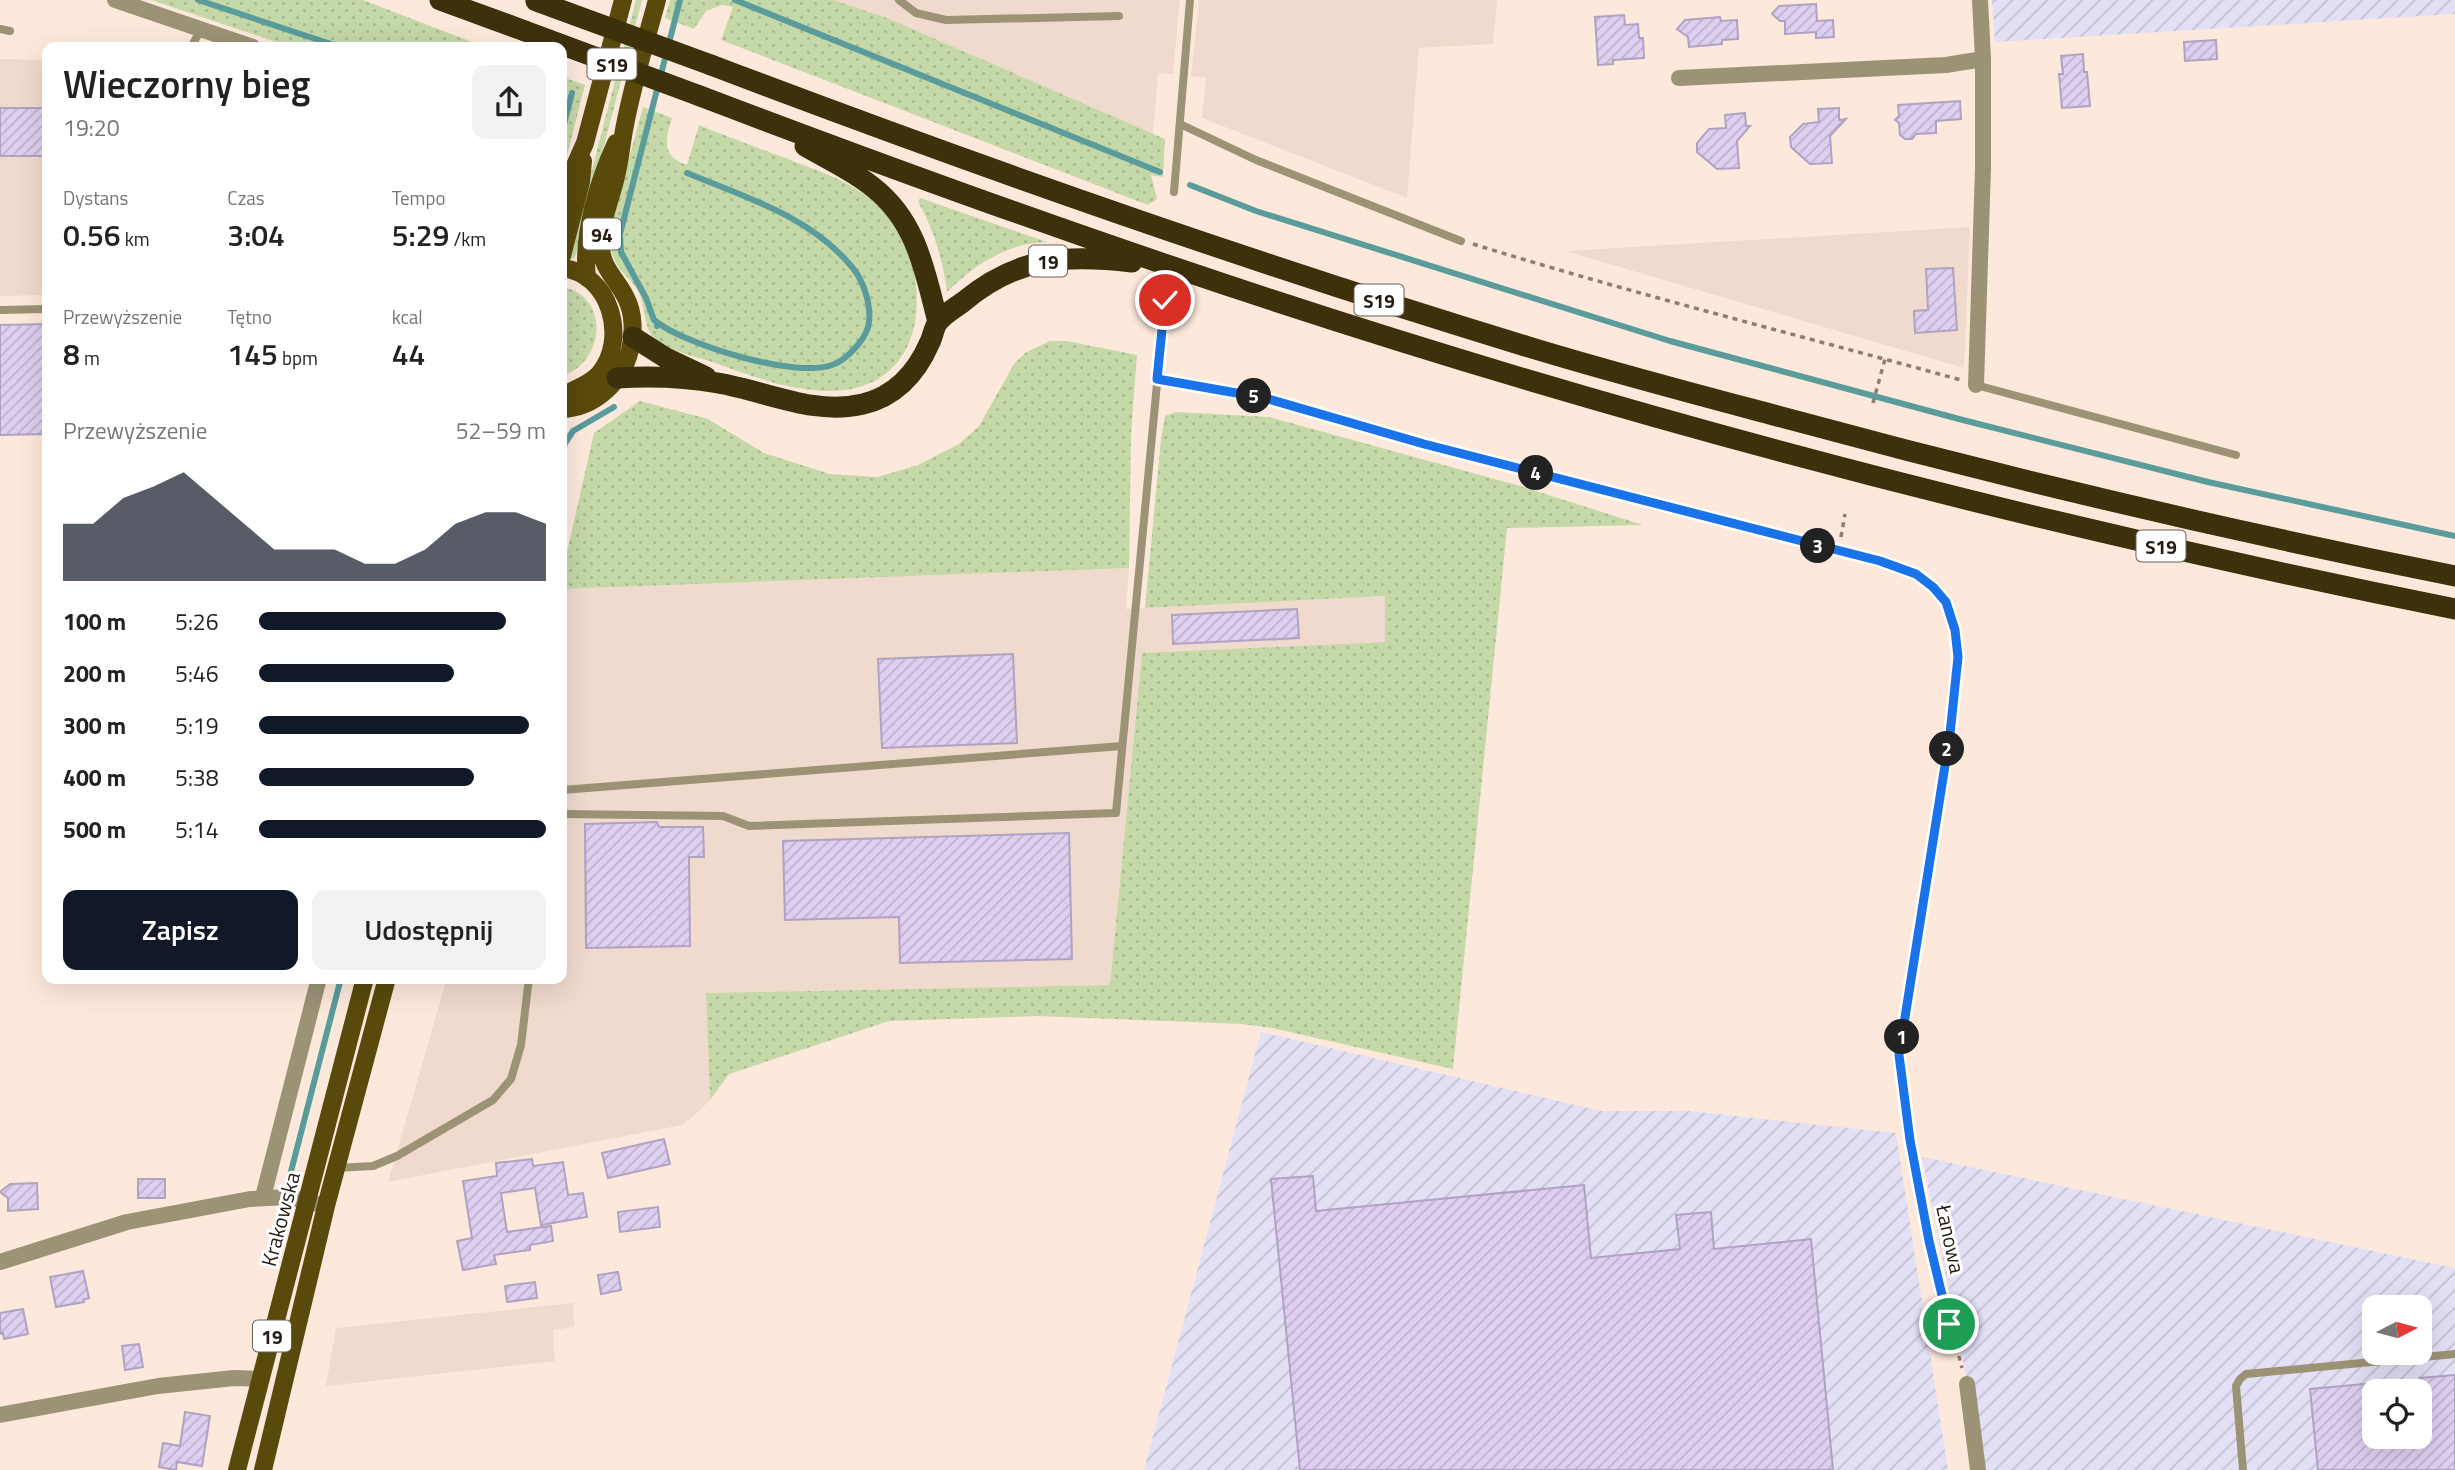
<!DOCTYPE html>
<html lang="pl">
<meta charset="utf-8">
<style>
:root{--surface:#fff;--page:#f2f2f2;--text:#222;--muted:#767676;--accent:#111827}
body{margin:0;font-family:"Titillium Web",sans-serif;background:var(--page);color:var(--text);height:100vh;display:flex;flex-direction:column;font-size:26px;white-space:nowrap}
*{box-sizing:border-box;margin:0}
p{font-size:23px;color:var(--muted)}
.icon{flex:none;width:38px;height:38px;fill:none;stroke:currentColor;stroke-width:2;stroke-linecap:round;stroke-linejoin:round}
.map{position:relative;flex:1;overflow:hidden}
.side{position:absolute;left:42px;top:42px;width:525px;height:942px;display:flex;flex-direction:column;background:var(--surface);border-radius:14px;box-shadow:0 7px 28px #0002}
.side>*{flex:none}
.needle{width:46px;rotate:84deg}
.tools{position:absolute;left:2362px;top:1295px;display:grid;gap:14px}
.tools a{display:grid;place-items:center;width:70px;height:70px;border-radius:14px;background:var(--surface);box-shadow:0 7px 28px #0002;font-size:35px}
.pin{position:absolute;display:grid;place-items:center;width:60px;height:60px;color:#fff;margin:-30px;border:4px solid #fff;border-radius:50%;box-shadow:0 2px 7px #0007}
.km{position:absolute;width:35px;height:35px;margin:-18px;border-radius:50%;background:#222;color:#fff;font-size:19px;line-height:35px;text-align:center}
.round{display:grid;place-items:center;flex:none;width:74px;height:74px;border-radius:14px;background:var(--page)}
.summary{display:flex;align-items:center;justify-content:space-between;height:119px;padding:0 21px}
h1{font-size:38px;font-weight:600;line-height:52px}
.metrics{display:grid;grid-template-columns:repeat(3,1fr);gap:10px;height:119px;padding:7px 21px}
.metrics div{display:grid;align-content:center}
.metrics b{font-size:30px;font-weight:600}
.metrics small{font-size:19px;font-weight:400}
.metrics p{font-size:19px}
.chart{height:196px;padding:14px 21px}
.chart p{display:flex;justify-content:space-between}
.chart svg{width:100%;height:126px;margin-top:7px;fill:var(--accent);opacity:.7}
.primary-button{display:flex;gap:14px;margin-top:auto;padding:14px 21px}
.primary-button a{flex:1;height:80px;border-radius:14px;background:var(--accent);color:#fff;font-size:28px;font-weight:600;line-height:80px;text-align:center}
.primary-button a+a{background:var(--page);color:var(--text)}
ul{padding:0 21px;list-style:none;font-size:23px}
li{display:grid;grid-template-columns:112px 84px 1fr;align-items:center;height:52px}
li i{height:18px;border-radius:9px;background:var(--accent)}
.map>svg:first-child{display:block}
</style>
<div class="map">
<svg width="2455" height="1470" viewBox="0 0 2455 1470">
<defs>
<pattern id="industrial-furrows" width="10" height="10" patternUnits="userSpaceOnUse" patternTransform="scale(1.75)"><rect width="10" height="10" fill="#e3e0f6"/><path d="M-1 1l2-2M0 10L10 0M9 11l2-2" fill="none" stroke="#c3c0d2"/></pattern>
<pattern id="green-dots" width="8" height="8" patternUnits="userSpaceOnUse" patternTransform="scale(1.75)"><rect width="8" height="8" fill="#c5d8a8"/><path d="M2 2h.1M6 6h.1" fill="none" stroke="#a9b990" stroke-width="1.8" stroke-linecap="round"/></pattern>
<pattern id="building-hatch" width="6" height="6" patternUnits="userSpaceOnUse" patternTransform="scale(1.75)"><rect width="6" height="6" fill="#decff0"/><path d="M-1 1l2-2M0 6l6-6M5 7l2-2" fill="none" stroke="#beb1cd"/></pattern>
</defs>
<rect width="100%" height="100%" fill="#fde9db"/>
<!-- commercial -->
<path fill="#f0dacd" d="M833,0H1180L1173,74L1158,73L1153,135L887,18Z
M1199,0H1497L1493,44L1419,48L1407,198L1202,118L1206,78L1191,76Z
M0,59L47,60V295L0,296Z
M1970,227L1964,368L1565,251Z
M1129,568L1126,609L1385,596V642L1142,653L1110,985L706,993L710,1100L698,1112L682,1125L388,1182L447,978H562V589Z
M573,1303L574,1327L553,1330L555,1361L326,1386L336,1328Z"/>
<!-- industrial -->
<path fill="url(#industrial-furrows)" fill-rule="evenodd" d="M1992,0H2455V14L1995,42Z
M1261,1032L1601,1111H1689L1896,1133L1948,1470H1144Z
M1922,1157L2455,1268V1470H1985ZM2375,1307H2420V1353H2375ZM2375,1391H2420V1437H2375Z"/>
<!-- green -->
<path fill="url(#green-dots)" d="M151,0H363L485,47H291Z
M636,0H642L575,257L571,260V250Z
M670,0H833L887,18L1165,139L1163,177L1151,175L1157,199L1148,205L721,40L733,7L722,5L706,11L694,29L665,18Z
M565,78L585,85L562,175V89Z
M643,107L672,118C665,139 661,157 687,165L699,125C728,137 758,148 788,159C818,171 848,180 873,201C896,219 910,250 915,278C919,301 917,330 905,351C866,418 775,385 718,364C704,359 668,350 658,342C643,331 646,309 639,293C635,285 629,279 623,273C611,259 609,246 610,229Z
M920,198L1047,242C1007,243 974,265 947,292C943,261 934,229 918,202Z
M562,287C610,295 606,362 562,376Z
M1050,341H1066L1137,355L1131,434L1129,568L562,589V574L594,433L640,401L708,419L764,453L830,474L878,477L918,465L959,444L979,426L1014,364L1025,353Z
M1176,412L1269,417L1520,486L1643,525L1507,528L1453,1069L1272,1028L1242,1024L1037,1016L889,1021L729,1074L710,1100L706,993L1110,985L1142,653L1385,642V596L1145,608L1161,439L1165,416Z"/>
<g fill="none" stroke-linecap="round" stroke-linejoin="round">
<!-- stream -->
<path stroke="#5a9b9c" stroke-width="6" d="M198,0L340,47
M735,0L1160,172
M562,132L572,93
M1190,185L1256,211L1670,341L1959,419L2208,482L2455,536
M658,323L654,320L646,298L621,252L620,234L680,0
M657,326L658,323C690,346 794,378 832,365C842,362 850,354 857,346C863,339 868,332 869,322C871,305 864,281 852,267C810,216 745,197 687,173
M562,448L573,431L614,407
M288,1183L341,978"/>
</g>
<!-- building -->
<path fill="url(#building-hatch)" stroke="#b0a2c2" stroke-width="2" d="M1816,4L1817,21L1833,20L1834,37L1816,38V32L1785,34V21H1780L1772,14L1779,6Z
M1624,15L1625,25L1638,24L1639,38H1643L1644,58L1613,60V64L1598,65L1595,17Z
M1720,17L1721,21L1737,20L1738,39L1722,40V44L1689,47L1688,37L1677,29L1685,20Z
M2216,40L2217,59L2185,61L2184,42Z
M2083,54L2084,72H2087L2090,106L2062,108L2059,74H2063L2061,56Z
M1960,101L1961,119L1936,121V133L1916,134L1912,139H1905L1900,135L1899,123L1895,120L1899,116L1898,105Z
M0,108H47V156H0Z
M1839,108V120L1846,119L1830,136L1832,163L1810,164L1791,147L1790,137L1803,124L1819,122L1818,109Z
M1745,113L1746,126H1750L1737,141L1739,168L1717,169L1697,152V143L1709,129L1726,128L1725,115Z
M1953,268L1957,330L1915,333L1914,311L1928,310L1926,269Z
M47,324V434L0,435V325Z
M1297,609L1299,638L1173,644L1172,615Z
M1013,654L1017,743L882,748L878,659Z
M657,822L659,827H703L704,857H689L690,946L586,948L585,824Z
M1069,833L1072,959L900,963L899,917L785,920L783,841Z
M664,1139L670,1164L608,1178L602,1153Z
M532,1159L533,1166L563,1162L568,1195L583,1193L587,1217L541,1225L535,1188L501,1193L507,1232L551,1226L553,1241L530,1245V1250L494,1255L496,1264L463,1270L457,1241L472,1238L463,1181L497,1176L496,1163Z
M1313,1176L1316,1211L1584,1185L1591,1258L1680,1249L1676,1215L1711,1212L1714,1249L1811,1239L1833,1470H1300L1271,1179Z
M138,1179H165V1198H138Z
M37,1183L38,1209L8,1211V1198L0,1192L10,1184Z
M658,1207L660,1227L620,1232L618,1212Z
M83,1271L89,1298L83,1300L84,1302L56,1307L50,1277Z
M618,1272L621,1290L601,1294L598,1275Z
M535,1282L537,1298L507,1302L505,1286Z
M23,1309L28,1334L4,1339L3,1333L0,1334V1313Z
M139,1344L143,1367L125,1370L122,1346Z
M2455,1375V1470H2318L2310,1389L2375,1383V1437H2420V1378Z
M185,1412L210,1416L202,1466L177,1462L176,1470L159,1467L163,1443L180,1446Z"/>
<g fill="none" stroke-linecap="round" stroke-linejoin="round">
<!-- path -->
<path stroke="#8d7d73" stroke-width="3.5" stroke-dasharray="5 5" stroke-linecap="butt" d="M1473,244C1634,294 1798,335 1961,380
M1873,403L1885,359
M1841,537L1845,514
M1948,746L1899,1055L1910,1140L1929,1241L1962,1368"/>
<!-- service -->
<path stroke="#9c9376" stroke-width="8" d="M899,0L916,13L946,20L1119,16
M0,29L10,31
M191,47L202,28
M1180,124L1256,160L1461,241
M1174,192L1190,0
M0,310L47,309
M1157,379L1265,398L1424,444L1880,561C1891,565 1905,568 1916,574C1974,605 1955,681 1950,734
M1976,385L2236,455
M562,790L1122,746
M562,814L723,816L749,826L1116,813L1165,300
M336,1168L373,1166L397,1156L493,1100L511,1079L521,1045L529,978
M2243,1470L2236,1386L2240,1379L2246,1374L2455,1354"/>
<!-- minor -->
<path stroke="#9c9376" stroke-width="16" d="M115,0L253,47
M1679,78L1946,65L1983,59L1980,0
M1976,385L1983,168V59
M263,1197L319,978
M0,1262L127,1222L250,1199L288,1197L326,1206
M1967,1384L1978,1470
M0,1415L158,1386L234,1378L261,1379"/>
<!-- primary -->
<path stroke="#59490b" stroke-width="18" d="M562,209L569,179L585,143L623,0
M562,256L581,182L583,161
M562,268C610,273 629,339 599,374C589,385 574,389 562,396
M587,278C582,235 598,182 616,143
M562,409C595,408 622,382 630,350C634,334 634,313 626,298C617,279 601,268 601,246C600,219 614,193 618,167C621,153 622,139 625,125C633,83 646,41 657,0
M237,1470L365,978
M263,1470L326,1206L387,978"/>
<!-- motorway -->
<path stroke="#3c310b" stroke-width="21" d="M440,0L525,31
M711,65C982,168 1255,264 1532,348C1611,372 1691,393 1770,414C1997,476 2225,530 2455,576
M700,96C858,156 1016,214 1176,268C1594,410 2022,522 2455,609
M805,146C827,159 854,171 874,188C917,222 925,272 938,322
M633,337L666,358L706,377
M617,378C650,376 685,377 718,383C766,391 814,416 863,404C897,396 917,372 930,342C933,336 934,327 938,322C944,314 955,308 963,302C1017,257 1064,254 1132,262"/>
<!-- motorway-bridge -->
<path stroke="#3c310b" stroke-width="21" d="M536,1L711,65
M525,31L700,96"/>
</g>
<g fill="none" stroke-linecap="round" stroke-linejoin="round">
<!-- route casing -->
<g stroke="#fff" stroke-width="14">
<path id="route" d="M1165,300L1157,379L1265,398L1424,444L1880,561L1916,574L1933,587L1946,602L1955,630L1958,657L1950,734L1899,1055L1910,1140L1929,1241L1949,1324"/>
</g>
<!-- route -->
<use href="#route" stroke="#1a73e8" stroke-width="9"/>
</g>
<g text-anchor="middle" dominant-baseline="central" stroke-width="6" stroke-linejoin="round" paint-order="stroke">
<!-- shield labels -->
<g fill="#fff" stroke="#675f5a" stroke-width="2">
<rect x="587.5" y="48.5" width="49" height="31" rx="5"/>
<rect x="583" y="218.5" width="38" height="31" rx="5"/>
<rect x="1029" y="245.5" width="38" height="31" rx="5"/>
<rect x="1354.5" y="284.5" width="49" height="31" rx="5"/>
<rect x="2136.5" y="530.5" width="49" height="31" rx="5"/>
<rect x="253" y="1320.5" width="38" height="31" rx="5"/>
</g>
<g font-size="19" font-weight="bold" fill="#261b13">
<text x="612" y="64">S19</text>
<text x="602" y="234">94</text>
<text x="1048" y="261">19</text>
<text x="1379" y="300">S19</text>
<text x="2161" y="546">S19</text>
<text x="272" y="1336">19</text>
</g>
<!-- street labels -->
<g font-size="21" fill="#261b13" stroke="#fff">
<text transform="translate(280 1219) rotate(-75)">Krakowska</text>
<text transform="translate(1951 1239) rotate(78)">Łanowa</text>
</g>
</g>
</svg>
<div class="tools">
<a><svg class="needle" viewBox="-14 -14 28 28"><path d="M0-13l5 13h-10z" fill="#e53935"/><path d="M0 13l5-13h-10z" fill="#767676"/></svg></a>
<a><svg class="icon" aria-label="locate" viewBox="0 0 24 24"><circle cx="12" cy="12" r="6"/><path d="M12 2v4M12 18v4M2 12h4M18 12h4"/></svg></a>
</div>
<div class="pin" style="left:1949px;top:1324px;background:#1e9e55"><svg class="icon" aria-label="arrive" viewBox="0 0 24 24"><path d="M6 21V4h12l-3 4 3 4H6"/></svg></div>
<div class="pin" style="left:1165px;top:300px;background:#d93025"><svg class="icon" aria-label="check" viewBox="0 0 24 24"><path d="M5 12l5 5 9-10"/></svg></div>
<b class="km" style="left:1902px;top:1037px">1</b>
<b class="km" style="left:1947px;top:749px">2</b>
<b class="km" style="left:1818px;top:546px">3</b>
<b class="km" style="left:1536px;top:473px">4</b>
<b class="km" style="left:1254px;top:396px">5</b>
<section class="side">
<div class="summary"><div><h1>Wieczorny bieg</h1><p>19:20</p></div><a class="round"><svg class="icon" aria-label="share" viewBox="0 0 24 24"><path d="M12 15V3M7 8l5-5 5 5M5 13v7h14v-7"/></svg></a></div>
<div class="metrics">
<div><p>Dystans</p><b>0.56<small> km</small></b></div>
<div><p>Czas</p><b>3:04</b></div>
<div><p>Tempo</p><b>5:29<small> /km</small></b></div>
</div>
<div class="metrics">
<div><p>Przewyższenie</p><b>8<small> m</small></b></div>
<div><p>Tętno</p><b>145<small> bpm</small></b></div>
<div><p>kcal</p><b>44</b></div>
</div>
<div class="chart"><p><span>Przewyższenie</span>52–59 m</p>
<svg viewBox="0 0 160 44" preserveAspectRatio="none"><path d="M0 44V24L10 24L20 15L30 11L40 6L50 15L60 24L70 33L80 33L90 33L100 38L110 38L120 33L130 24L140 20L150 20L160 24V44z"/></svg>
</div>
<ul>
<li><b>100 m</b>5:26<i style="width:86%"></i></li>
<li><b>200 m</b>5:46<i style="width:68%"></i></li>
<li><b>300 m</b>5:19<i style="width:94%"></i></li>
<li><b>400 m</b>5:38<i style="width:75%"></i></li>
<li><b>500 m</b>5:14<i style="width:100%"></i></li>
</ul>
<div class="primary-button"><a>Zapisz</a><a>Udostępnij</a></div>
</section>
</div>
